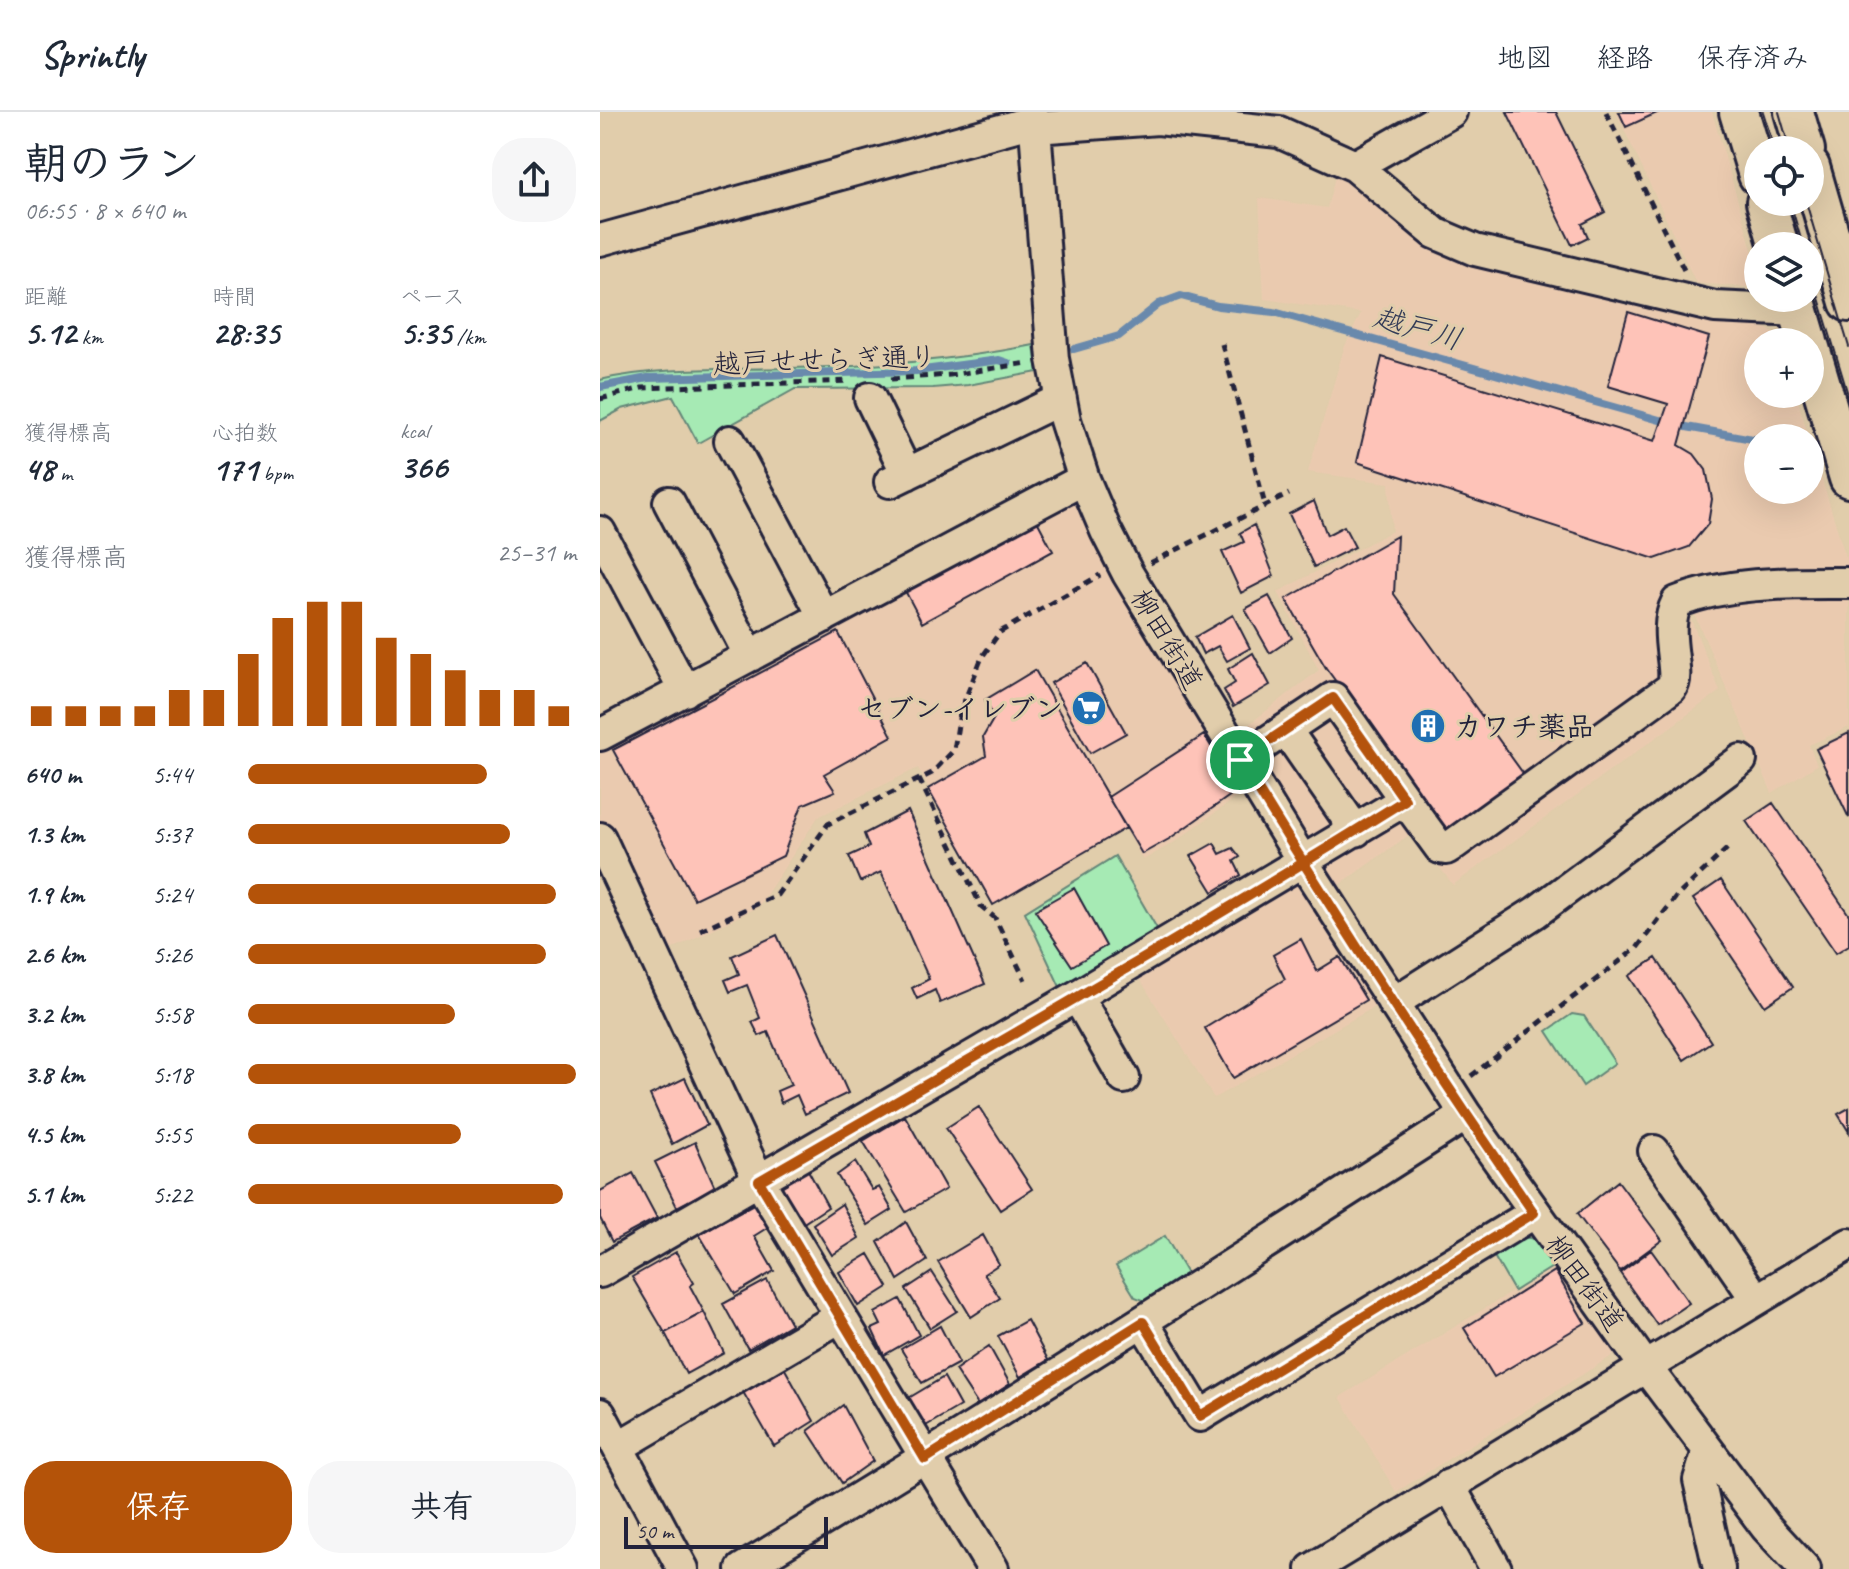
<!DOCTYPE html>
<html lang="ja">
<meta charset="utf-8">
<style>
:root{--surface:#fff;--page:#f6f6f7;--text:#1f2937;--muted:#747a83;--line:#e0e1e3;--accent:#b45309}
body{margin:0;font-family:Caveat,"Klee One",sans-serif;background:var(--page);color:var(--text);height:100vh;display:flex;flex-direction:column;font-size:30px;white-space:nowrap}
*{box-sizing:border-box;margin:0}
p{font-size:26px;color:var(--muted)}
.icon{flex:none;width:44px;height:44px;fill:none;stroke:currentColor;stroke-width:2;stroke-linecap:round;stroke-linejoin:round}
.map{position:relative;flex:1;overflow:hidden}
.details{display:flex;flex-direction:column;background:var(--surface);width:600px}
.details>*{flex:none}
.buttons{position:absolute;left:1144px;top:24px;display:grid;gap:16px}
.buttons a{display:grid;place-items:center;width:80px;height:80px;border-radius:50%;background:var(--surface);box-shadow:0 8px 32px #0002;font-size:40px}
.scale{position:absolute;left:24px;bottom:20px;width:204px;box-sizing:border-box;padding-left:8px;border:4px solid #22223b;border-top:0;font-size:22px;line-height:28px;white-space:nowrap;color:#22223b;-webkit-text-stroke:6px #e1cdab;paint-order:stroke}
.pin{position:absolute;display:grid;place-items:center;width:68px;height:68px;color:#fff;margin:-34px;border:4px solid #fff;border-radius:50%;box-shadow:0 2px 8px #0007}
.round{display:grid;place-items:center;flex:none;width:84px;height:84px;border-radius:32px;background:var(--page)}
.summary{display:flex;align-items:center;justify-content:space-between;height:136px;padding:0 24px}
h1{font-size:44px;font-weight:800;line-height:60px}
.stats{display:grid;grid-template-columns:repeat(3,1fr);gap:12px;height:136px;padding:8px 24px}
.stats div{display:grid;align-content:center}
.stats b{font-size:34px;font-weight:800}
.stats small{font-size:22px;font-weight:400}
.stats p{font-size:22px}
.chart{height:224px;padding:16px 24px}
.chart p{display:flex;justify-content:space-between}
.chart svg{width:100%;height:144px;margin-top:8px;stroke:var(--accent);stroke-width:6}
.button{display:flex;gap:16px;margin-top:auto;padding:16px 24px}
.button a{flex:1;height:92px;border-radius:32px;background:var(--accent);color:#fff;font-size:32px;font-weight:800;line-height:92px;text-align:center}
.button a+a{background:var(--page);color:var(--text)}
ul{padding:0 24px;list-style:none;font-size:26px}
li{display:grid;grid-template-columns:128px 96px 1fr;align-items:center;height:60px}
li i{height:20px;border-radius:10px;background:var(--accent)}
header{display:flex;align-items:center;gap:48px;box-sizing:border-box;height:112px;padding:0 40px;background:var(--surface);border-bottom:2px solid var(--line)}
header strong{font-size:38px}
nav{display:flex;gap:44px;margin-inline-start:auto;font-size:28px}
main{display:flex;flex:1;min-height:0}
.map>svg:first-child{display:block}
</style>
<header>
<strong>Sprintly</strong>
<nav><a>地図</a><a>経路</a><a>保存済み</a></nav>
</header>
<main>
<section class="details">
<div class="summary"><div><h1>朝のラン</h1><p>06:55 · 8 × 640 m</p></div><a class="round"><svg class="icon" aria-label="share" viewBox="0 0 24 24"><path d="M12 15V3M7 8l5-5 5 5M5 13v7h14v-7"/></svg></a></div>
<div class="stats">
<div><p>距離</p><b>5.12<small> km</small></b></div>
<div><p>時間</p><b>28:35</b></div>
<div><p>ペース</p><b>5:35<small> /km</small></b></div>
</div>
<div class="stats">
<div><p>獲得標高</p><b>48<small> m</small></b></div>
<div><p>心拍数</p><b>171<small> bpm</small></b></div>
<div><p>kcal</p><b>366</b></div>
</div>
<div class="chart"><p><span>獲得標高</span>25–31 m</p>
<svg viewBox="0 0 160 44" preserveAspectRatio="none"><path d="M5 44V38M15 44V38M25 44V38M35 44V38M45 44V33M55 44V33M65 44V22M75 44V11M85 44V6M95 44V6M105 44V17M115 44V22M125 44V27M135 44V33M145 44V33M155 44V38"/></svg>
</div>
<ul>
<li><b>640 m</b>5:44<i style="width:73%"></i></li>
<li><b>1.3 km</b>5:37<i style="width:80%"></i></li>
<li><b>1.9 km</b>5:24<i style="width:94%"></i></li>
<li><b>2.6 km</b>5:26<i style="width:91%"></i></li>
<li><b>3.2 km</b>5:58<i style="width:63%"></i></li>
<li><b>3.8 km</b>5:18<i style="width:100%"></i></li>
<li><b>4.5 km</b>5:55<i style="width:65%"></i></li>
<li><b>5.1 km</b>5:22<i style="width:96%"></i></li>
</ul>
<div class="button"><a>保存</a><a>共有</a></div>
</section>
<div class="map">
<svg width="1249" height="1457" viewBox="0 0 1249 1457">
<rect width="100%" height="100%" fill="#e1cdab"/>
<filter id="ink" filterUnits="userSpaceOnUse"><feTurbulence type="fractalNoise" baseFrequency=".0125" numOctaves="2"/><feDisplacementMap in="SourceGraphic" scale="16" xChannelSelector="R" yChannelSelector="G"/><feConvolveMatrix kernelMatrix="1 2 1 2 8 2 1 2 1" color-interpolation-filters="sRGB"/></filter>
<g filter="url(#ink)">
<!-- built -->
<path fill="#eacaaf" d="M1016,0H1112L1158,158V176L1096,171Z
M738,53L790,99L1110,205L1166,216L1178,224L1180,230H1158V282H1196L1209,326H1158V378H1210V328L1249,456V615L1209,633L1217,653L1172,681L1092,497L1087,498L1120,579L853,773L813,720L736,775L643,617L719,558L678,480L792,419L789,371L708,360L744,236L761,201L664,187L659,86L727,96Z
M473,377L494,428L520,478L644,680L573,731L543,748L525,717L393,793L318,656L218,705L158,795L62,842L0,707V634Z
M696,768L776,894L614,986L538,864Z
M954,1154L1015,1239V1242L796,1380L740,1285Z"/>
<!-- green -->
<path fill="#a6eab4" stroke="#648678" stroke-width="2" d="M434,233L438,260L368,273L333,276L195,277L98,331L73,284L22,297L0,309V268C61,254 126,258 189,256C272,255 353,249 434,233Z
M515,744L559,820L461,877L425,800Z
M972,902L984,904L1015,951L983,974L947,919Z
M565,1124L590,1167L551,1191L535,1185L516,1154Z
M915,1124L936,1127L954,1154L914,1179L891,1139Z"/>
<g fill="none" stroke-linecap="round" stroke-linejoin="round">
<!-- stream -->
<path stroke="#6989ac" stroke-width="8" d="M474,237L519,224L559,192L581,184L618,194L674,200L1081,314L1158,328
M0,275L48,266L316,259L399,248L408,251"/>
</g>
<!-- building -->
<path fill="#fec3b8" stroke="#22223b" stroke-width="2" d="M907,0H956L1005,100L982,112L988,125L972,133Z
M1019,0H1059L1026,15Z
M1028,200L1109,225L1079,333L1094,342L1106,358L1112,387L1108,412L1089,435L1055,447L757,350L782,245L1055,329L1068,292L1008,274Z
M714,389L727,423L744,414L755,435L714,455L689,402Z
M433,401L453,439L322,511L301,471Z
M654,413L674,464L641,481L622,440L644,430L640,421Z
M797,424L794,482L930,671L848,723L726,556L686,487Z
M669,484L692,526L670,541L645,497Z
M633,503L650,536L627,549L618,534L603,542L595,525Z
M238,520L292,624L224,662L235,679L202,693L183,744L94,787L13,638Z
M653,541L670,573L633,595L624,578L635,571L628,557Z
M487,551L526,621L490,641L451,571Z
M435,558L526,716L393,793L328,677L386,644L383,625L394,606L385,588Z
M1249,621V706L1216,637Z
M604,623L638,678L569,727L542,742L508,685Z
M1173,691L1249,803V833L1236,841L1146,709Z
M308,699L385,872L340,891L335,878L317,887L312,876L329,867L281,760L260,770L249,744L269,735L264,722Z
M614,731L620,742L633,736L640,745L634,749L641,763L613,780L591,744Z
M1121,768L1193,875L1165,894L1093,787Z
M474,776L506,834L472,854L435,798Z
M177,823L248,981L205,1002L197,983L181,991L177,979L191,973L168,920L159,924L152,910L160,906L147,873L130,880L125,868L139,862L132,844Z
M701,827L717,859L740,845L766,888L633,966L605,916L685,867L673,843Z
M1056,846L1111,930L1084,948L1029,864Z
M85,966L107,1013L72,1032L50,983Z
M379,995L432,1077L400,1098L346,1016Z
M1249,996V1020L1238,1002Z
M305,1004L346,1077L306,1100L263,1029Z
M95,1030L115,1075L77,1095L55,1050Z
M255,1050L272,1078L279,1075L292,1098L268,1113L237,1063Z
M208,1058L228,1095L202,1112L179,1076Z
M33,1061L57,1106L12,1130L0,1106V1079Z
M1018,1069L1062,1128L1020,1159L977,1102Z
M157,1090L170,1114L154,1124L174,1159L135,1182L99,1122Z
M242,1092L259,1126L232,1143L213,1112Z
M306,1110L327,1149L298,1168L278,1130Z
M383,1123L399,1152L384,1162L400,1186L371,1205L338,1150Z
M1051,1138L1089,1191L1057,1213L1020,1161Z
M76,1140L94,1171L90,1174L104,1200L65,1221L32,1165Z
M269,1142L288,1175L258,1194L239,1160Z
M955,1159L985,1211L894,1265L864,1216Z
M332,1160L357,1199L330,1216L306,1177Z
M167,1168L191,1212L148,1237L123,1192Z
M300,1187L319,1223L284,1243L272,1217L281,1213L275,1201Z
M104,1200L124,1241L86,1262L65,1221Z
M427,1208L448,1248L420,1265L398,1224Z
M340,1214L359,1251L322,1271L301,1237Z
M389,1234L410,1272L378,1293L355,1258Z
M181,1250L214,1309L174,1334L139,1273Z
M344,1265L360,1294L324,1315L307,1287Z
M243,1293L273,1349L242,1371L208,1319Z"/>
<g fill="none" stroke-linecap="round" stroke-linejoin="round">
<!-- minor casing -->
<g stroke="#22223b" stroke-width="36">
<path id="minor" d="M432,0L435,16L453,247L465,308L484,367L506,419L528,462L703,750L866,1003L1045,1254L1166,1415L1205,1457
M435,16L558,7L679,20L755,54L835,121L875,138L1115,195L1199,199
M755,54L851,0
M0,128L434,9
M270,286L307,362
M130,329L224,505
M290,370L461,287
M69,390L150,544
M0,420L85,579
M686,618L756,719
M0,623L484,367
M640,648L733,586L805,688
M0,726L159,1069L393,1457
M477,884L524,966
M793,891L936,800L1141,648
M1054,1039L1156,1187
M0,1160L477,884L805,688L840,736L846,737L854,732L1071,576C1082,561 1061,521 1077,490C1131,469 1192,471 1249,471
M543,1210L600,1304L934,1101
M0,1302L83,1457
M18,1335L240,1205
M1108,1339L1099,1368L1119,1457
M849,1373L896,1457
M142,1457C386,1310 626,1157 866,1003
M712,1457L1249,1132"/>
</g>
<!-- major casing -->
<g stroke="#22223b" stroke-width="44">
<path id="major" d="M1139,0L1158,63
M1194,0L1205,38
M1210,55L1249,190
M1166,90L1179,134
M1195,186L1208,230
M1210,236L1249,366"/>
</g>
<!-- path -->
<path stroke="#22223b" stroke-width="5" stroke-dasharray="8 6" stroke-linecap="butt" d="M1006,0L1084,158
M622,232L665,393
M291,267L350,263L428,251
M0,287L42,276L249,269
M550,451L689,382
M319,667L381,794L395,806L425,868
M100,818L177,783L228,712L332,661L354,638L360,600L382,545L400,520L500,463
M871,964L1037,836L1076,785L1131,733"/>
<!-- minor -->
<use href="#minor" stroke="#e1cdab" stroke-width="30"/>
<!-- major -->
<use href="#major" stroke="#e1cdab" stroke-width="38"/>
<!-- tram -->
<path stroke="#22223b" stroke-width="2" d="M1163,0L1175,38
M1179,0L1190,38
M1190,90L1203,134
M1206,90L1249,235
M1210,156L1249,286"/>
</g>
</g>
<g fill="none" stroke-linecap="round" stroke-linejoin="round" filter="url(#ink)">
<!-- route casing -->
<g stroke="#fff" stroke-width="16">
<path id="route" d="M640,648C734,802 831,953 934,1101L600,1304L543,1210L325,1347L159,1069C375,944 593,821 805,688L733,586L640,648"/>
</g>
<!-- route -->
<use href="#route" stroke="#b45309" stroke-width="10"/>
</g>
<!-- icons -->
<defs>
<g id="supermarket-disc" transform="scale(1.8)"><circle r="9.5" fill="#1f6fb2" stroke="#e1cdab"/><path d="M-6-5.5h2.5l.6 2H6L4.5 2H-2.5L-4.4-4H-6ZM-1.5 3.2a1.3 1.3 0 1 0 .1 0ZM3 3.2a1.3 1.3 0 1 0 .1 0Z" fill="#fff"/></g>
<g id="building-disc" transform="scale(1.8)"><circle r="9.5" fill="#1f6fb2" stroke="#e1cdab"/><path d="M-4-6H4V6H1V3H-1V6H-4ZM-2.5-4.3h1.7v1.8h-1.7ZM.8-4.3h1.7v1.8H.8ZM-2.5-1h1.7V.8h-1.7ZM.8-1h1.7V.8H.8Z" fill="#fff"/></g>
</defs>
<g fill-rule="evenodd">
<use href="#supermarket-disc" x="489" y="596"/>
<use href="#building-disc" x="828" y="614"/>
</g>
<g text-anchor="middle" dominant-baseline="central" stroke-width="6" stroke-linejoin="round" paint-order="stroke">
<!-- street labels -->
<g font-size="28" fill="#22223b" stroke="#e1cdab">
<text transform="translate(225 248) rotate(-2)">越戸せせらぎ通り</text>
<text transform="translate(567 527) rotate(59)">柳田街道</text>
<text transform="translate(985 1171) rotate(54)">柳田街道</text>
</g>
<!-- poi labels -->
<g font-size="28" font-weight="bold" fill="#22223b" stroke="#e1cdab" text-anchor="end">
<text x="463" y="596">セブン-イレブン</text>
<text x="854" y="614" text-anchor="start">カワチ薬品</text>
</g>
<!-- water labels -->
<g font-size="30" font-style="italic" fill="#343c57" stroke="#e1cdab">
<text transform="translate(818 216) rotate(16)">越戸川</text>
</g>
</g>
</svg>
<div class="buttons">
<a><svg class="icon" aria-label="locate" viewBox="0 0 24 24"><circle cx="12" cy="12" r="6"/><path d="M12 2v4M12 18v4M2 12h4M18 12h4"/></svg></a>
<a><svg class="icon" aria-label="layers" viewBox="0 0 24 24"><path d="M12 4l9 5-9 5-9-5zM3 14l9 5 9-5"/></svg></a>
<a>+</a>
<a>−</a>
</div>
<div class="scale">50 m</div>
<div class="pin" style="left:640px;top:648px;background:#1e9e55"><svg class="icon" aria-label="arrive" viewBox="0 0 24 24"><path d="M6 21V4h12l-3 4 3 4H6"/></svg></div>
</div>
</main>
